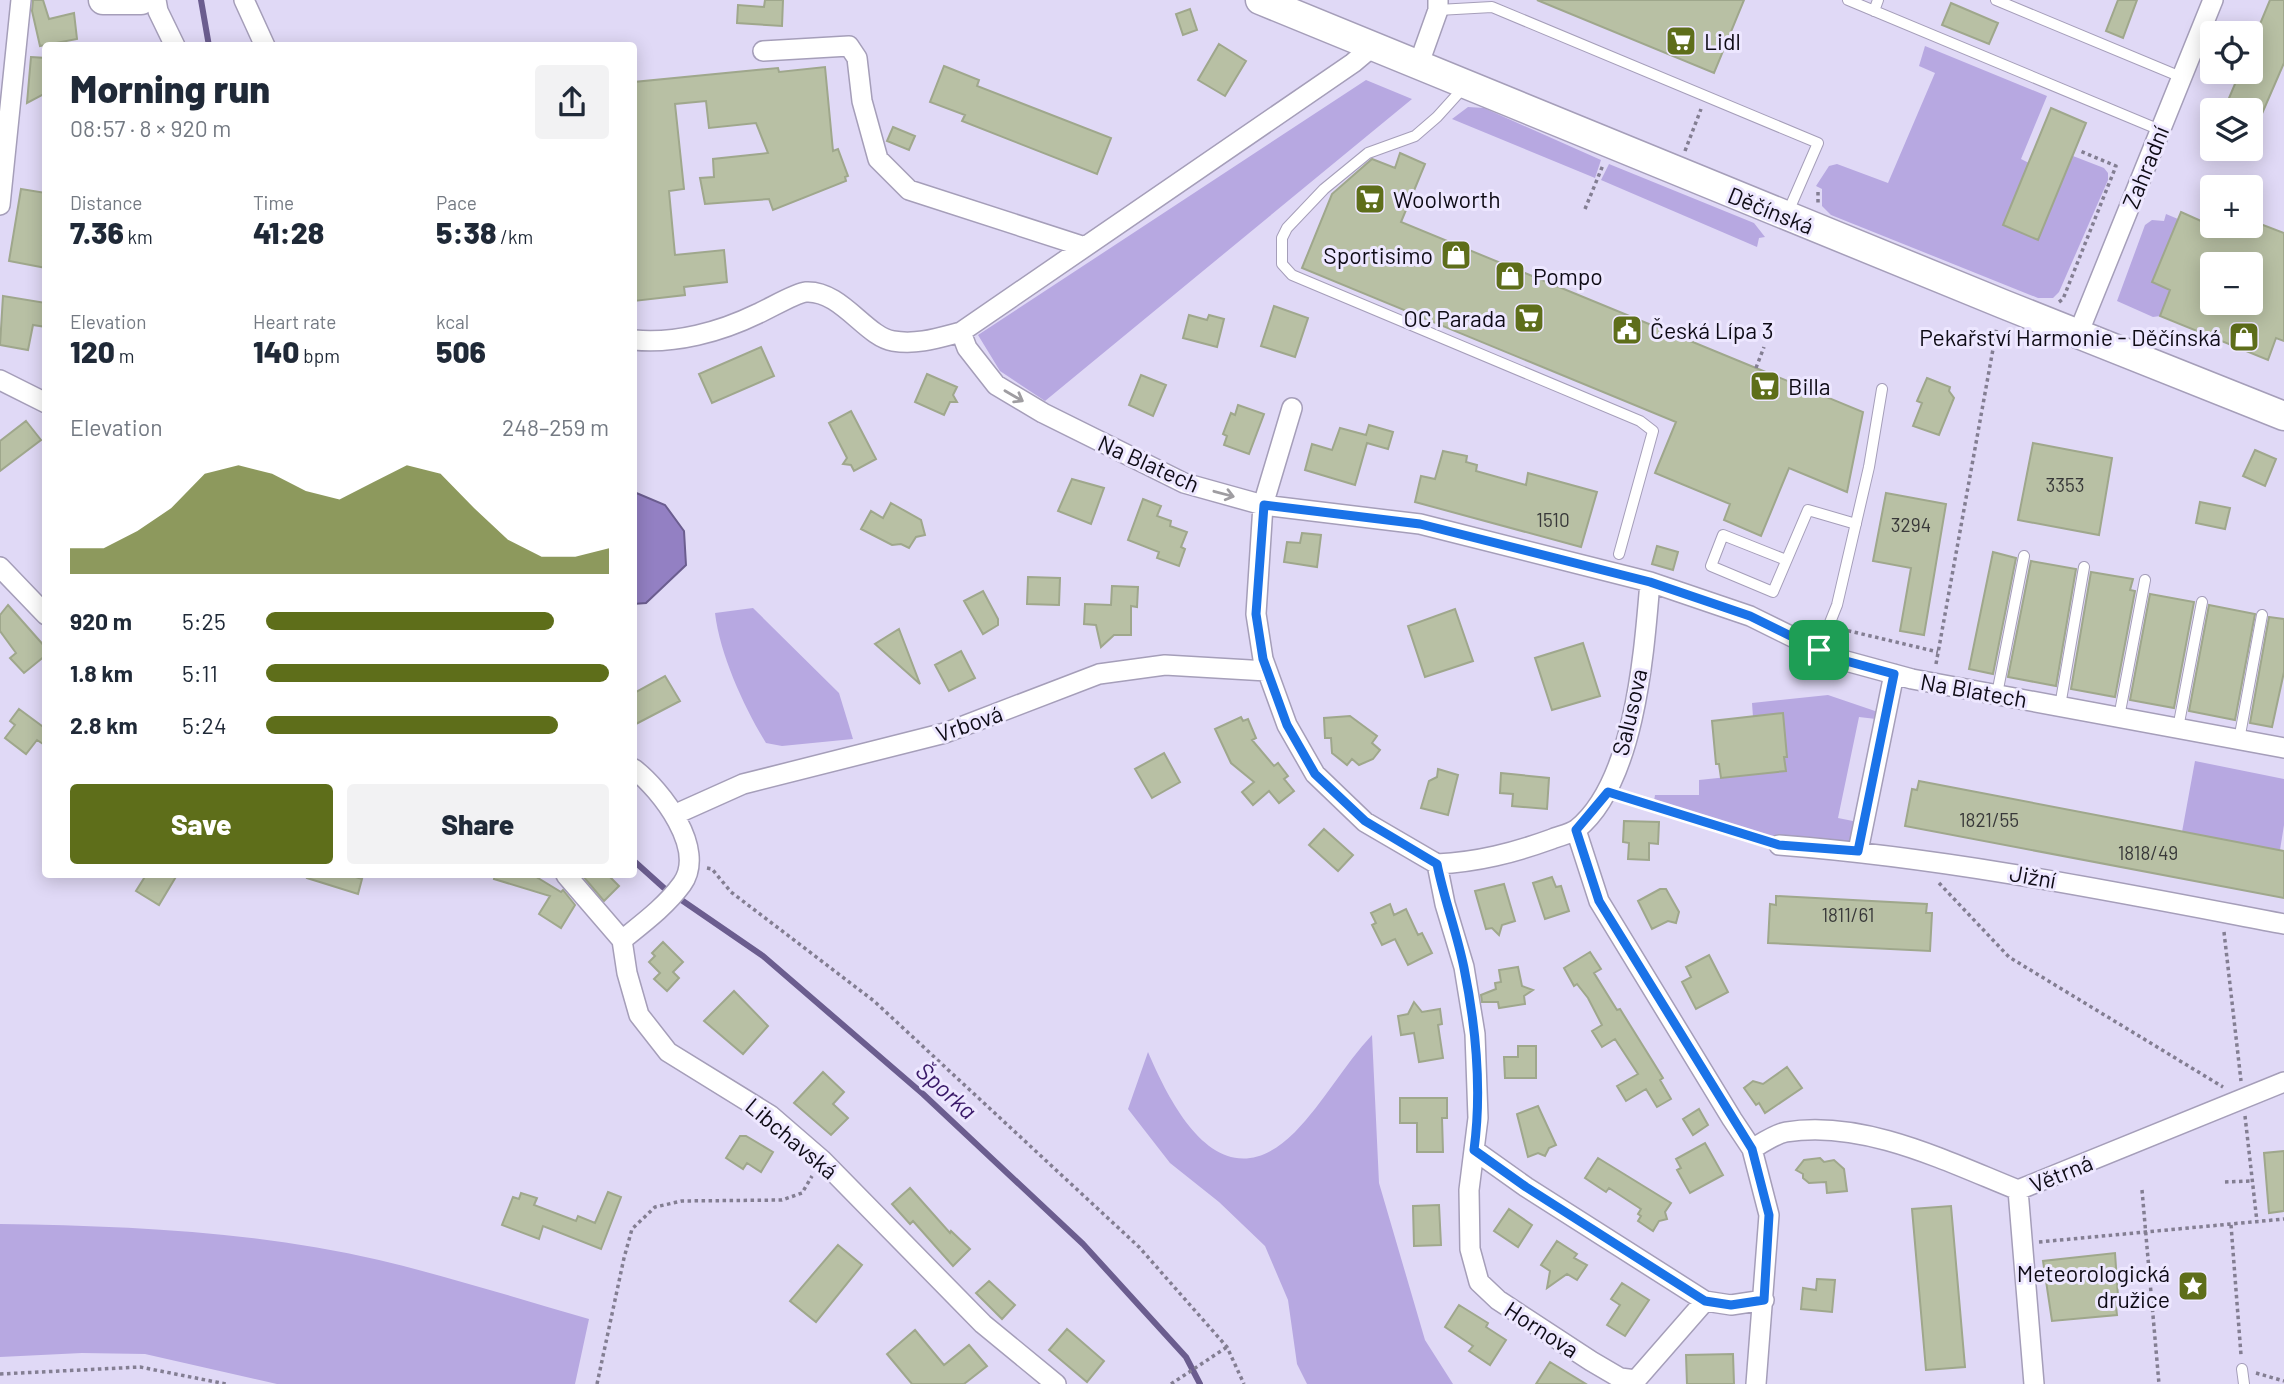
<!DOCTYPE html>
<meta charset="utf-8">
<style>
:root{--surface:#fff;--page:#f2f2f3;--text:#1f2937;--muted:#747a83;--accent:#5e6e1a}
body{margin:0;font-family:Barlow,sans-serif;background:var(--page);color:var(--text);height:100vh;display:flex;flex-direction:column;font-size:26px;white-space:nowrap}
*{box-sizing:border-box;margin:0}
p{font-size:23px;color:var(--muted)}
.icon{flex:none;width:38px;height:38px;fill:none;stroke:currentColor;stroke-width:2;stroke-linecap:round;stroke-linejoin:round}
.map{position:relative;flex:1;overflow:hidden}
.panel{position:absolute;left:42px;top:42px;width:595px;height:836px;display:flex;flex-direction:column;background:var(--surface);border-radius:7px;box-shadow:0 4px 18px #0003}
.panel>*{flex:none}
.controls{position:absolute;left:2200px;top:21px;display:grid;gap:14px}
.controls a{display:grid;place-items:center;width:63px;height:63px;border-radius:7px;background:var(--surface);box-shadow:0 4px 18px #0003;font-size:35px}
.pin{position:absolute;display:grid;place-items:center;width:60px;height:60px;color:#fff;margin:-30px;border-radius:14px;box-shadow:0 4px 10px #0006}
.round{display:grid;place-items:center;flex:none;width:74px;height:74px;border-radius:7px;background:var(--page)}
.headline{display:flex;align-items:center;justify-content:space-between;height:119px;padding:0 28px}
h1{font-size:38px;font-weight:800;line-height:52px}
.figures{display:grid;grid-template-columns:repeat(3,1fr);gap:10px;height:119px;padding:7px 28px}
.figures div{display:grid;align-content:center}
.figures b{font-size:30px;font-weight:800}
.figures small{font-size:19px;font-weight:400}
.figures p{font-size:19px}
.chart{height:196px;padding:14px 28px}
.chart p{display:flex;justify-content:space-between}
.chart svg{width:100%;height:126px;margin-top:7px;fill:var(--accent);opacity:.7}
.primary-button{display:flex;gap:14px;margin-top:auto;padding:14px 28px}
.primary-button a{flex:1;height:80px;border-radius:7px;background:var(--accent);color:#fff;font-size:28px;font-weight:800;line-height:80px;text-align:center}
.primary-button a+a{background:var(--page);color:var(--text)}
ul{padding:0 28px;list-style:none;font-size:23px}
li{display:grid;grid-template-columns:112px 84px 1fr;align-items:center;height:52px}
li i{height:18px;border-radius:9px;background:var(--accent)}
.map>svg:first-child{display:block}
</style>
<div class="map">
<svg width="2284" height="1384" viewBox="0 0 2284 1384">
<rect width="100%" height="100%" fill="#e0d9f6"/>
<!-- green -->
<path fill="#b7a8e1" d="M1925,46L2047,96L2021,159L2029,163L2003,225L2038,240L2073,156L2104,168L2108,173V180L2059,292L2053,298H2038L1831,215L1822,206V189L1816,186L1829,166L1837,164L1888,183L1935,73L1919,66Z
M1366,80L1412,99L1045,401L1000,371L978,335Z
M1468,107L1484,108L1601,160L1595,178L1452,119Z
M1609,164L1754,223L1765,237L1759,238L1757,247L1601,180Z
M2166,214L2178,219L2152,282L2170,290L2160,316L2153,317L2117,301L2145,225L2152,220L2164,221Z
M753,608L839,693L853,739L782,746L766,743C744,707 720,655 715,613Z
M1828,695L1878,712L1876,719L1859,717L1838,818L1858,822L1850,844L1771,839L1654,801L1655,795H1699V780L1785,771L1784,757L1787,756L1783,714L1753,717L1752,703Z
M2195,761L2284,779V825L2280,850L2182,832Z
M1372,1035L1379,1183L1425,1340L1453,1384H1307L1297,1364L1288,1300L1265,1246L1219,1202L1170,1163L1128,1109L1148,1052C1174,1113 1223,1204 1295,1132C1324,1102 1344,1065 1372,1035Z
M0,1224C127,1226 255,1231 379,1260C450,1277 519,1299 589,1319L575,1384H277L145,1354L82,1353L0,1357Z"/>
<!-- water -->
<path fill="#9380c3" stroke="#6b5d8f" stroke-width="2" d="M634,492L665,505L684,531L686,565L646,603L634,604Z"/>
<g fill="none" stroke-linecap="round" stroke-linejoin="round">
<!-- stream -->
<path stroke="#6b5d8f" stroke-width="6" d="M201,0L209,46
M634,861L664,888L763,956L923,1094L1083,1244L1186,1357L1200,1384"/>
</g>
<!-- building -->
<path fill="#b8c0a4" stroke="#9fa78c" stroke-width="2" fill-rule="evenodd" d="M33,0H43L49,19L74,13L77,39L40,46L32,11Z
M765,0H783L782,26L737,23L738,5L764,7Z
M1537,0H1744L1714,73Z
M2118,0H2137L2123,38L2106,31Z
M2270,0H2284V63L2251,139L2250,110H2224L2240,72H2250V48Z
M1951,3L1998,23L1989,44L1942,25Z
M1190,9L1197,30L1183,35L1176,14Z
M1219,44L1246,61L1225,96L1198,80Z
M31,57L46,58V93L27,103Z
M944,66L979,80L977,86L1111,138L1097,174L962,121L965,115L930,102Z
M825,67L833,151L838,149L848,176L845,177L846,181L773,210L769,199L705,204L700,178L714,177L713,159L768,153L756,123L709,128L706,101L675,104L684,189L669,191L675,255L724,250L727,282L684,287L685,295L634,301V82L778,68L779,72Z
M2051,108L2086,123L2038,240L2003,225Z
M893,127L915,136L909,150L887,141Z
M1400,153L1425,164L1401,222L1863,412L1847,492L1789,468L1761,536L1724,520L1730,504L1655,473L1676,422L1302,268L1332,194L1372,159L1395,168Z
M21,189L46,193L43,235H46V268L9,261Z
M2181,212L2212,226H2250V220L2284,233V341L2276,338L2268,360L2160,316L2170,290L2152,282ZM2212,264H2250V303H2212Z
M3,296L46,303V327L33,325L28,350L0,345Z
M1274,306L1308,318L1295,357L1261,346Z
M1189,315L1207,320L1209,315L1224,319L1217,347L1183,338Z
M761,347L774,376L712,403L699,374Z
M927,374L957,387L953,395L957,402H950L944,415L915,402Z
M1141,375L1166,385L1153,416L1129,405Z
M1927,378L1950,387L1949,391L1954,398L1939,435L1913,426L1922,403L1917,401Z
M1238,405L1264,414L1249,454L1224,445L1227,436L1223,434L1231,413L1235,415Z
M851,411L876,459L854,471L851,465L843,464L847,458L829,423Z
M26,421L41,440L0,471V441Z
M1369,425L1393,432L1388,449L1367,443L1355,485L1305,470L1312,444L1332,450L1340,428L1366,435Z
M2033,443L2112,458L2099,535L2018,520Z
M2255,450L2276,459L2265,486L2243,476Z
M1443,451L1467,456L1466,462L1477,465L1476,471L1526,485L1528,473L1597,492L1581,547L1415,502L1421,476L1435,479Z
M1072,479L1104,488L1091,524L1058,511Z
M1886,493L1946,504L1924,635L1900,631L1911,568L1873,561Z
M1143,499L1161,506L1157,516L1171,521L1170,526L1187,532L1181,547L1185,549L1179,566L1157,558L1159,552L1128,540Z
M2200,502L2230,508L2225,529L2196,523Z
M891,503L921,520L925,535L916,537L909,548L901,544L892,545L861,529L871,511L883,518Z
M1302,533L1321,535L1317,567L1284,562L1287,542L1300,543Z
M1657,546L1678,552L1673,570L1652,564Z
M1993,552L2016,558L1993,674L1969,669Z
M2031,561L2076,569L2056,686L2008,677Z
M2091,572L2133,579L2130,590L2135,591L2115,697L2071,689Z
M1028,577L1060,578L1059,605L1027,604Z
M1112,586L1138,587L1137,607L1131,606V635H1114L1101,647L1096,625L1084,624L1085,604L1111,605Z
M983,591L998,619V625L983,634L964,601Z
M2150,594L2194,602L2174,708L2130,700Z
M8,605L46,648V655L24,673L10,658L16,653L0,631V615Z
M2209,605L2255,614L2235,720L2189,711Z
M1455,609L1473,661L1425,677L1408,626Z
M2269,617L2284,619V672L2272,727L2250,723Z
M899,629L920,684L875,644Z
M1583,643L1600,696L1552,710L1535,658Z
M961,651L975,678L949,691L935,665Z
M665,676L680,701L634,725V693Z
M19,709L46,729V746L37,740L26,754L5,738L15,725L10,721Z
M1783,713L1787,757H1784L1786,771L1721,778L1719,764H1716L1712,721Z
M1350,716L1377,736L1372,743L1380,750L1373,759L1359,765L1352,759L1347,765L1332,753L1331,738H1325L1324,718Z
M1241,717L1243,721L1248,719L1256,738L1252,740L1274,766L1278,763L1288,776L1284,779L1294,791L1279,803L1269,791L1253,805L1242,792L1254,782L1231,763L1215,729Z
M1164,753L1180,782L1152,798L1135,769Z
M1438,769L1458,775L1448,815L1421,808L1429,781L1437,777Z
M1501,773L1549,778L1547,809L1512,806L1513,794L1500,793Z
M1919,781L2284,851V898L1905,826L1912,789L1917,790Z
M1624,821L1659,822L1658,844L1649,843V860L1628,859L1629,843L1623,842Z
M1324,829L1353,855L1338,871L1309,845Z
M146,875H177L159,905L136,891Z
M308,875H349L362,879L358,894L307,878Z
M495,875H533L561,892L563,890L575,905L561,928L539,914L550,896L494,879Z
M582,875H608L619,886L604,901Z
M1552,877L1556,887L1561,886L1569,911L1545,919L1533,883Z
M1504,884L1515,921L1502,925L1499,935L1492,928L1486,929L1475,891Z
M1660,889H1666L1679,912L1676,923L1668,921L1652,929L1638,901Z
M1776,896L1927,904L1926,913H1932L1930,951L1768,943L1770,904L1776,905Z
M1390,904L1394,915L1406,909L1418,935L1422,933L1432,953L1408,965L1395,939L1382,945L1372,925L1376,923L1371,913Z
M663,942L683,962L673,972L679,978L667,991L654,979L660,973L649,962L655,956L652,953Z
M1590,952L1601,969L1594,973L1617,1010L1620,1009L1663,1078L1660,1080L1671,1099L1657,1107L1646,1089L1626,1101L1617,1086L1638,1074L1615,1039L1602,1047L1592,1031L1602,1025L1588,998L1577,984L1574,986L1564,968Z
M1709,955L1728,992L1696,1009L1682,982L1691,977L1686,967Z
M1518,967L1522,986L1533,990L1524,996L1525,1004L1499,1008L1498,1002H1482L1481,995L1496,989L1495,983L1501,982L1499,970Z
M734,991L768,1026L743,1054L704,1021Z
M1414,1002L1422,1012L1440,1009L1442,1024L1438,1025L1443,1058L1419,1062L1414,1033L1401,1035L1398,1016L1408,1014Z
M1518,1046H1536V1078H1505L1504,1057H1518Z
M1787,1067L1802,1088L1765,1113L1759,1103L1756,1105L1744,1088L1753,1081L1763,1084Z
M823,1072L844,1092L833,1104L848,1118L831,1135L794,1103Z
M1400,1098H1447V1118H1442L1443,1152H1417V1123H1400Z
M1538,1106L1556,1145L1549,1148L1545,1156L1538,1153L1528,1157L1517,1114Z
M1699,1109L1708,1125L1693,1135L1683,1119Z
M740,1136H746L773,1152L761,1172L747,1163L743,1169L726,1158Z
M1705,1143L1723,1175L1690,1193L1677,1170L1681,1168L1676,1159Z
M2284,1151V1211L2269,1213L2264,1153Z
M1598,1158L1671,1203L1665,1212L1667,1219L1659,1221L1653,1231L1638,1221L1641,1216L1638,1214L1641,1209L1609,1188L1606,1192L1585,1178Z
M1820,1158L1824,1162L1834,1160L1844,1169L1847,1191L1827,1193L1826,1182L1809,1183L1803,1178V1174L1796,1170L1804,1160Z
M910,1188L950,1233L951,1231L970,1249L953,1266L913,1221L910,1224L892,1204Z
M608,1192L621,1197L601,1249L543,1226L539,1239L502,1225L513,1197L519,1199L521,1193L537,1198L534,1205L576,1221L578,1216L595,1223Z
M1439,1205L1441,1245L1414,1246L1413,1206Z
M1951,1206L1965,1367L1926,1370L1912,1209Z
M1509,1209L1532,1225L1518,1247L1494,1231Z
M1557,1241L1577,1254L1574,1258L1587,1265L1577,1280L1567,1274L1547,1288L1550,1271L1541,1265Z
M838,1245L862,1265L816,1322L790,1301Z
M2115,1253L2118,1296L2115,1297L2117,1315L2052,1321L2043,1261Z
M1817,1279L1835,1280L1832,1312L1801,1309L1803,1288L1816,1290Z
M989,1281L1015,1305L1002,1319L976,1293Z
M1622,1283L1649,1300L1625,1336L1607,1325L1620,1305L1611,1299Z
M1459,1305L1488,1323L1486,1327L1506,1340L1490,1365L1469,1351L1473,1346L1445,1327Z
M1067,1329L1104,1361L1087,1382L1049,1350Z
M915,1330L944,1365L969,1345L987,1366L964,1384H912L887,1354Z
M1733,1354L1734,1384H1687L1686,1355Z
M1550,1362L1586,1384H1536Z"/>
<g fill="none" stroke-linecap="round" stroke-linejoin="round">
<!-- service casing -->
<g stroke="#a59eb9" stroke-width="12">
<path id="service" d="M1848,0L2160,130
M1996,0L2181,77
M1438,10L1492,7L1818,143L1788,212
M1874,11L1878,0
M1465,86L1437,117L1415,136L1368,153L1324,189L1287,228L1282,238V264L1292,275L1640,421L1653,431L1619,554
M1786,560L1723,535L1711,566L1773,592L1808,510L1856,524
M1819,650L1837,605L1869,467L1882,389
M1997,694L2024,556
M2060,706L2084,567
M2119,717L2145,580
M2178,728L2202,602
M2239,740L2262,615
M2242,1369L2244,1384"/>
</g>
<!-- minor casing -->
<g stroke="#a59eb9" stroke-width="22">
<path id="minor" d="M156,0L158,11L175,46
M244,0L265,46
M763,51L849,46L857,58L862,101L878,159L909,190L1085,247
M1418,66L1438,10V0
M0,205L21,0
M961,332L1353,63L1372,47
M2078,334L2213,0
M634,340C675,344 720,332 757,314C769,309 795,293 806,292C841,290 866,337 893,341C917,345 938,338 961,332L967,348L996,385L1043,413L1184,483L1263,505L1420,524L1650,582L1750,616L1835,658L1912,679L2284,748
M0,380L46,403
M1292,408L1263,505L1256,614L1263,659L1287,725L1315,774L1365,822L1437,864L1445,904L1464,967L1475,1034L1478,1118L1469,1190L1470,1249L1479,1282L1498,1300L1591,1361L1620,1378L1636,1380L1705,1301
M0,567L46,615
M676,814L743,784L945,733L1099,674L1165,665L1267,671
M1576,830L1599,901L1732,1119L1752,1149L1769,1215L1756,1384
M1779,845C1949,858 2116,892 2284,924
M1858,851L1894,674
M1437,864C1478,862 1513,853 1552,839C1559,836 1570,834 1577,829C1635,782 1644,653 1650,582
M566,875L622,940L627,973L639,1015L668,1052L770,1115L822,1160L983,1324L1056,1384
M622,940C643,923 666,906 682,884C707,849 661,790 634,769
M1752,1149C1762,1143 1775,1134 1786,1132C1863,1119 1948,1162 2018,1190
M1474,1150L1526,1187L1705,1301L1731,1305L1764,1300
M2034,1384L2018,1190L2284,1082"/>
</g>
<!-- secondary casing -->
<g stroke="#a59eb9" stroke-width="31">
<path id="secondary" d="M103,0H141
M1260,0L2003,304L2284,416"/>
</g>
<!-- path -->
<path stroke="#837e92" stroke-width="3.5" stroke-dasharray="3.5 3.5" stroke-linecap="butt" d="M1685,151L1701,109
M1818,192V204
M1585,209L1603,165
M2059,302L2063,299L2116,166L2080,151
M1756,368L1764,347
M1841,629L1938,652
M1936,664L1997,327
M1623,797L1763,840
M707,868L712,869L731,892L874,1001L1139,1247L1227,1347L1244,1384
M1939,883L2009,957L2223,1087
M2224,932L2241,1081
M2245,1116L2257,1222
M2225,1182L2252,1181
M2142,1190L2159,1384
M2231,1225L2241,1355
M2039,1242L2284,1219
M2256,1373L2284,1381
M0,1374L140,1367L226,1384
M597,1384L624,1258L632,1229L655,1207L682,1201L782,1200L802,1193L812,1176
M1171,1384L1227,1347"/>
<!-- service -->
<use href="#service" stroke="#fff" stroke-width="10"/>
<!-- minor -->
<use href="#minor" stroke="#fff" stroke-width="19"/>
<!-- secondary -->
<use href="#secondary" stroke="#fff" stroke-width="28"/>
</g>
<!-- one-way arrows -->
<defs><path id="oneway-shaft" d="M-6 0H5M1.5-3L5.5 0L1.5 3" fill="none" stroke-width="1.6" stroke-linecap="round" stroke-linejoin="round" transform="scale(1.75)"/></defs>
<g stroke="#9f9da1">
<use href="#oneway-shaft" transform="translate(1014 396) rotate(30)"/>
<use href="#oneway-shaft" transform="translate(1224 494) rotate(15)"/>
</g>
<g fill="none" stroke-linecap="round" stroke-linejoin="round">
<!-- route casing -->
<g stroke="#fff" stroke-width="14">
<path id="route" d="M1264,505L1420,524L1650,582L1750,616L1835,658L1894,674L1858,851L1779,845L1608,792L1576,830L1599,901L1752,1149L1769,1215L1764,1300L1731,1305L1705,1301L1526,1187L1474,1150C1482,1090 1476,1027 1464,968C1457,933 1444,899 1437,864L1365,821L1315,774L1287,725L1263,659L1256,614Z"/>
</g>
<!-- route -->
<use href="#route" stroke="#1a73e8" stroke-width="9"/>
</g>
<!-- icons -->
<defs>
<g id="supermarket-square" transform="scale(1.575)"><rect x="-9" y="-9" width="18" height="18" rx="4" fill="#5e6e1a" stroke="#ede7ff"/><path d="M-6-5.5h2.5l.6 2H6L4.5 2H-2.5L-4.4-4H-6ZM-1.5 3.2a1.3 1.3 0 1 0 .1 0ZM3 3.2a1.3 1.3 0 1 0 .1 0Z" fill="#fff"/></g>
<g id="shop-square" transform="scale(1.575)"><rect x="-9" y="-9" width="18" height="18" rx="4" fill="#5e6e1a" stroke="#ede7ff"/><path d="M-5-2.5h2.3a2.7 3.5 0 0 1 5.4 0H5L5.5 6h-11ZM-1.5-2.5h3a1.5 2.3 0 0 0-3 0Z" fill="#fff"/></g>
<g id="civic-square" transform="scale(1.575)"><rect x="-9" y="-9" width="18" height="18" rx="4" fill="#5e6e1a" stroke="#ede7ff"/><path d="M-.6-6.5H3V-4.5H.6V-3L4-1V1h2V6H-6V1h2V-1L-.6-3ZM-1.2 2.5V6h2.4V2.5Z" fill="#fff"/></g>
<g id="sight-square" transform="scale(1.575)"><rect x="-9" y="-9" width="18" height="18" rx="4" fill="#5e6e1a" stroke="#ede7ff"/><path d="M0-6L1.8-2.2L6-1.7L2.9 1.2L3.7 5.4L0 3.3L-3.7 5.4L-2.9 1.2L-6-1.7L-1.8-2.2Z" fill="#fff"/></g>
</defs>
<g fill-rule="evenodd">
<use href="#supermarket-square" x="1681" y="41"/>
<use href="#supermarket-square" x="1370" y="199"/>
<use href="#shop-square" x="1456" y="255"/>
<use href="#shop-square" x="1510" y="276"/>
<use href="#supermarket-square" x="1529" y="318"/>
<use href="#civic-square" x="1627" y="330"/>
<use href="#shop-square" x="2244" y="337"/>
<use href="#supermarket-square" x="1765" y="386"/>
<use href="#sight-square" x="2193" y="1286"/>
</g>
<g text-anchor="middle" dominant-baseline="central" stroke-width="6" stroke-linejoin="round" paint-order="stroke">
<!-- number labels -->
<g font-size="19" fill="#383839">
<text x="2065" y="484">3353</text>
<text x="1553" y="519">1510</text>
<text x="1911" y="524">3294</text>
<text x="1989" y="819">1821/55</text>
<text x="2148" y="852">1818/49</text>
<text x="1848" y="914">1811/61</text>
</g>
<!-- poi labels -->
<g font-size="23" fill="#0e0b15" stroke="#ede7ff" text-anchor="start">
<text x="1704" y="41">Lidl</text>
<text x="1393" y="199">Woolworth</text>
<text x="1433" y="255" text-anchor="end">Sportisimo</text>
<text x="1533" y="276">Pompo</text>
<text x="1506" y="318" text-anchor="end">OC Parada</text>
<text x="1650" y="330">Česká Lípa 3</text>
<text x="2221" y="337" text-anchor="end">Pekařství Harmonie - Děčínská</text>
<text x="1788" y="386">Billa</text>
<text x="2170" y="1273" text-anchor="end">Meteorologická<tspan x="2170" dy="26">družice</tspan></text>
</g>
<!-- street labels -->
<g font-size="23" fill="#0e0b15" stroke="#ede7ff">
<text transform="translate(2145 167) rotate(-68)">Zahradní</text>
<text transform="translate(1771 210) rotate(22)">Děčínská</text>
<text transform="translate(1149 463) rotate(24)">Na Blatech</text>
<text transform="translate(1974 690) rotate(10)">Na Blatech</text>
<text transform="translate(1629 712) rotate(-77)">Salusova</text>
<text transform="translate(969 723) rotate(-19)">Vrbová</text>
<text transform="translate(2033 876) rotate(10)">Jižní</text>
<text transform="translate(792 1138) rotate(40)">Libchavská</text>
<text transform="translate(2061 1173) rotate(-22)">Větrná</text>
<text transform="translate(1542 1329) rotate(33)">Hornova</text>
</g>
<!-- water labels -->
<g font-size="24" font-style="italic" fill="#391868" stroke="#ede7ff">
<text transform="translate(947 1090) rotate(42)">Šporka</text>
</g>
</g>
</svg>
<div class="controls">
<a><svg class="icon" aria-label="locate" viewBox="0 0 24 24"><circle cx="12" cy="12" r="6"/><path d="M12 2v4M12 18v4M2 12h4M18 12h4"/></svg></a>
<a><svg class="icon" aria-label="layers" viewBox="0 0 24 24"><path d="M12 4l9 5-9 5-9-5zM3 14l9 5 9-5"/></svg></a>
<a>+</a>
<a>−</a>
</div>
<div class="pin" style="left:1819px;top:650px;background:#1e9e55"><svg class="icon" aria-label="arrive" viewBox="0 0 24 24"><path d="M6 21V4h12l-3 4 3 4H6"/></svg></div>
<section class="panel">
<div class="headline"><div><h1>Morning run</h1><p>08:57 · 8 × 920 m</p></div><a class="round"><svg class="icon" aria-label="share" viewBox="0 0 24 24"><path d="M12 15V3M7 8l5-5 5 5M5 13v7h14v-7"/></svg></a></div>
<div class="figures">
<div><p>Distance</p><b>7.36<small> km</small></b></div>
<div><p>Time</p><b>41:28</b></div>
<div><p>Pace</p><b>5:38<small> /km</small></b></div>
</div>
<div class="figures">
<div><p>Elevation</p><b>120<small> m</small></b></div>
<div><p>Heart rate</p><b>140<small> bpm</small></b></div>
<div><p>kcal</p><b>506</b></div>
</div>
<div class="chart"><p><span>Elevation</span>248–259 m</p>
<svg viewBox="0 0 160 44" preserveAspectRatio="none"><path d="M0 44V35L10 35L20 29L30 21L40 9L50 6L60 9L70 15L80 18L90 12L100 6L110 9L120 21L130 32L140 38L150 38L160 35V44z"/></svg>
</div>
<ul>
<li><b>920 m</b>5:25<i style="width:84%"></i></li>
<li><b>1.8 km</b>5:11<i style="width:100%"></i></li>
<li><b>2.8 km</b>5:24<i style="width:85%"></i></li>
</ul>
<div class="primary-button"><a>Save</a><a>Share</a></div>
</section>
</div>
